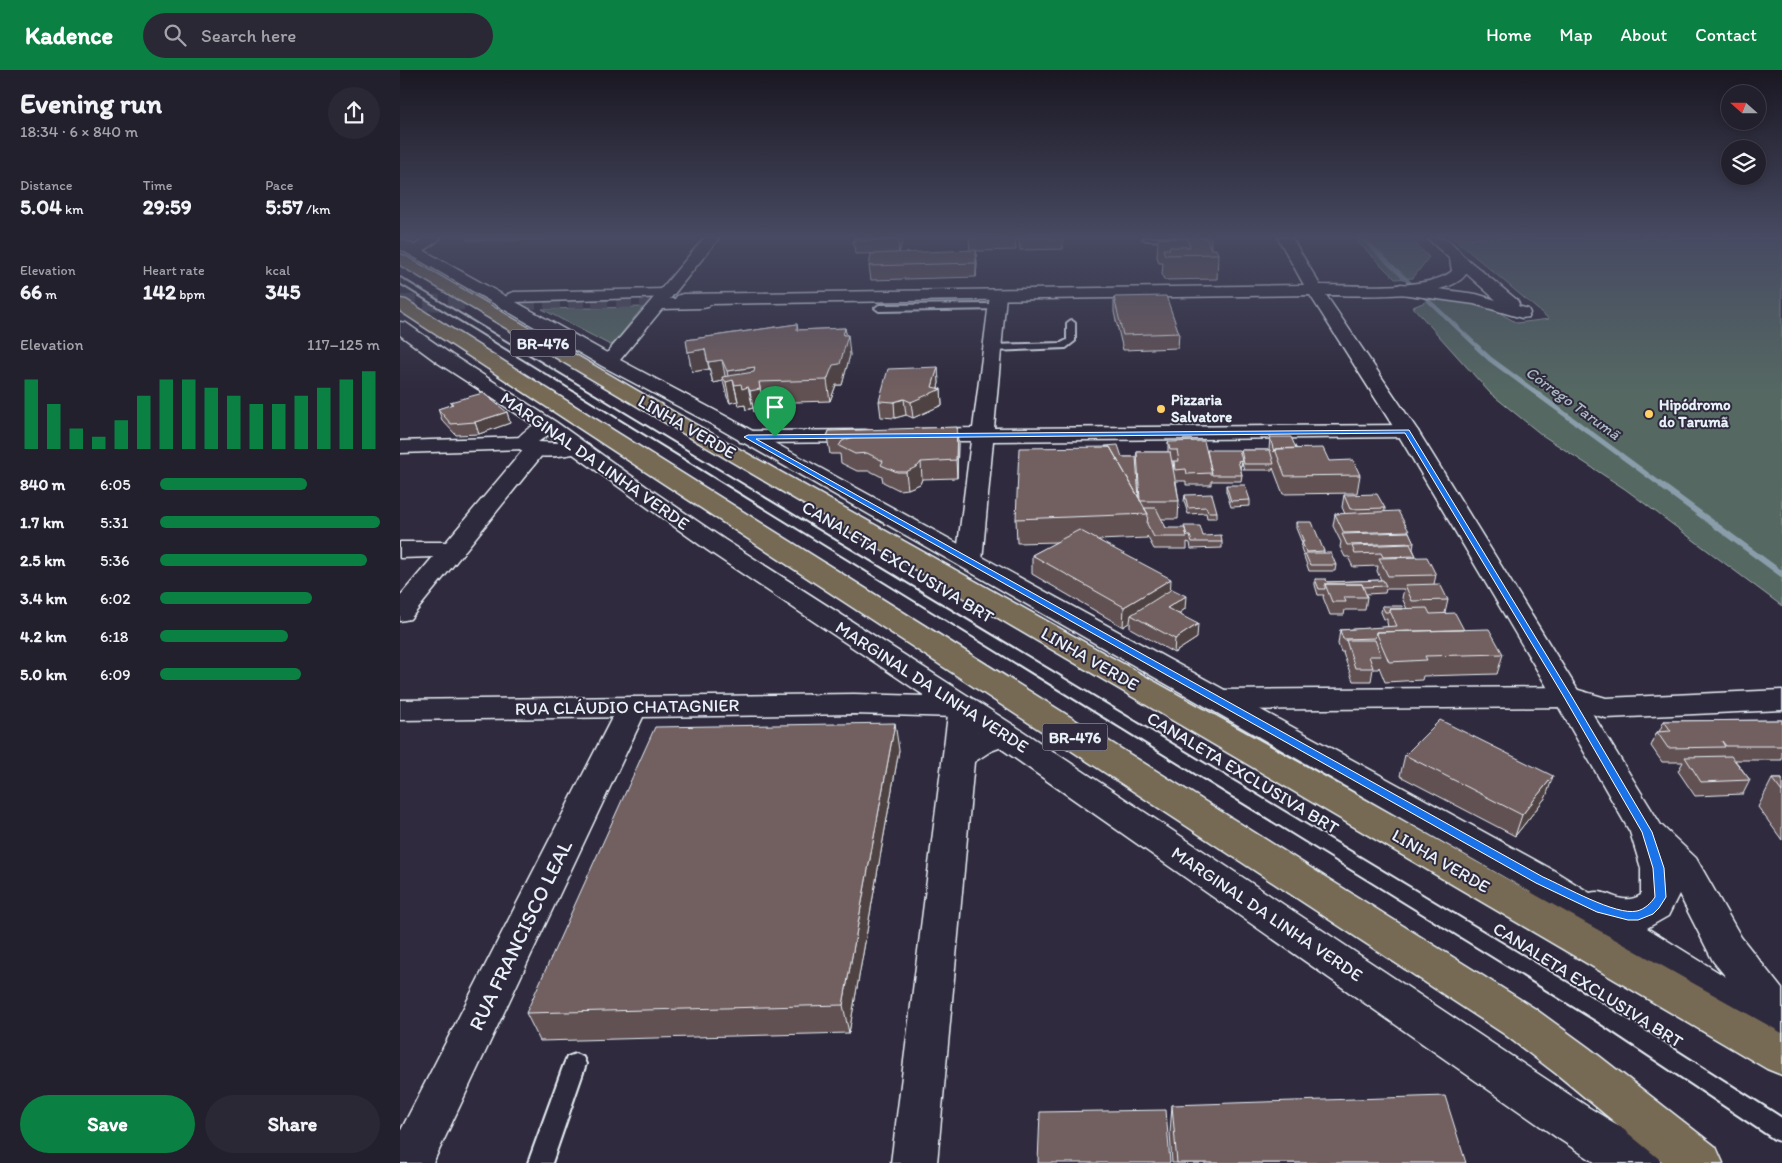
<!DOCTYPE html>
<meta charset="utf-8">
<style>
:root{--surface:#23202e;--page:#2b2836;--text:#f1f3f6;--muted:#a3a3aa;--line:#403e4a;--accent:#0b8043}
body{margin:0;font-family:Itim,sans-serif;background:var(--page);color:var(--text);height:100vh;display:flex;flex-direction:column;font-size:19px;white-space:nowrap}
*{box-sizing:border-box;margin:0}
p{font-size:16px;color:var(--muted)}
.icon{flex:none;width:28px;height:28px;fill:none;stroke:currentColor;stroke-width:2;stroke-linecap:round;stroke-linejoin:round}
.map{position:relative;flex:1;overflow:hidden}
.side{display:flex;flex-direction:column;background:var(--surface);width:400px}
.side>*{flex:none}
.needle{width:32px;rotate:291deg}
.buttons{position:absolute;left:1321px;top:15px;display:grid;gap:10px}
.buttons a{display:grid;place-items:center;width:45px;height:45px;border-radius:50%;background:var(--surface);box-shadow:0 2px 8px #0003,0 0 0 1px var(--line);font-size:25px}
.pin{position:absolute;display:grid;place-items:center;width:42px;height:42px;color:#fff;margin:-51px -21px;border-radius:50% 50% 50% 0;rotate:-45deg;box-shadow:0 0 5px #0007}
.pin .icon{rotate:45deg}
.round{display:grid;place-items:center;flex:none;width:52px;height:52px;border-radius:26px;background:var(--page)}
.overview{display:flex;align-items:center;justify-content:space-between;height:85px;padding:0 20px}
h1{font-size:28px;font-weight:800;line-height:38px}
.metrics{display:grid;grid-template-columns:repeat(3,1fr);gap:8px;height:85px;padding:5px 20px}
.metrics div{display:grid;align-content:center}
.metrics b{font-size:21px;font-weight:800}
.metrics small{font-size:14px;font-weight:400}
.metrics p{font-size:14px}
.chart{height:140px;padding:10px 20px}
.chart p{display:flex;justify-content:space-between}
.chart svg{width:100%;height:90px;margin-top:5px;stroke:var(--accent);stroke-width:6}
.action{display:flex;gap:10px;margin-top:auto;padding:10px 20px}
.action a{flex:1;height:58px;border-radius:30px;background:var(--accent);color:#fff;font-size:20px;font-weight:800;line-height:58px;text-align:center}
.action a+a{background:var(--page);color:var(--text)}
ul{padding:0 20px;list-style:none;font-size:16px}
li{display:grid;grid-template-columns:80px 60px 1fr;align-items:center;height:38px}
li i{height:12px;border-radius:6px;background:var(--accent)}
header{display:flex;align-items:center;gap:30px;box-sizing:border-box;height:70px;padding:0 25px;background:var(--accent);color:#fff}
header strong{font-size:24px}
nav{display:flex;gap:28px;margin-inline-start:auto;font-size:18px}
.search{width:350px;height:45px;background:var(--page);display:flex;align-items:center;gap:12px;box-sizing:border-box;padding:0 18px;border-radius:28px;color:var(--muted);font-size:19px}
main{display:flex;flex:1;min-height:0}
.map>svg:first-child{display:block}
</style>
<header>
<strong>Kadence</strong>
<div class="search"><svg class="icon" aria-label="search" viewBox="0 0 24 24"><circle cx="10" cy="10" r="6"/><path d="M15 15l6 6"/></svg>Search here</div>
<nav><a>Home</a><a>Map</a><a>About</a><a>Contact</a></nav>
</header>
<main>
<section class="side">
<div class="overview"><div><h1>Evening run</h1><p>18:34 · 6 × 840 m</p></div><a class="round"><svg class="icon" aria-label="share" viewBox="0 0 24 24"><path d="M12 15V3M7 8l5-5 5 5M5 13v7h14v-7"/></svg></a></div>
<div class="metrics">
<div><p>Distance</p><b>5.04<small> km</small></b></div>
<div><p>Time</p><b>29:59</b></div>
<div><p>Pace</p><b>5:57<small> /km</small></b></div>
</div>
<div class="metrics">
<div><p>Elevation</p><b>66<small> m</small></b></div>
<div><p>Heart rate</p><b>142<small> bpm</small></b></div>
<div><p>kcal</p><b>345</b></div>
</div>
<div class="chart"><p><span>Elevation</span>117–125 m</p>
<svg viewBox="0 0 160 44" preserveAspectRatio="none"><path d="M5 44V10M15 44V22M25 44V34M35 44V38M45 44V30M55 44V18M65 44V10M75 44V10M85 44V14M95 44V18M105 44V22M115 44V22M125 44V18M135 44V14M145 44V10M155 44V6"/></svg>
</div>
<ul>
<li><b>840 m</b>6:05<i style="width:67%"></i></li>
<li><b>1.7 km</b>5:31<i style="width:100%"></i></li>
<li><b>2.5 km</b>5:36<i style="width:94%"></i></li>
<li><b>3.4 km</b>6:02<i style="width:69%"></i></li>
<li><b>4.2 km</b>6:18<i style="width:58%"></i></li>
<li><b>5.0 km</b>6:09<i style="width:64%"></i></li>
</ul>
<div class="action"><a>Save</a><a>Share</a></div>
</section>
<div class="map">
<svg width="1382" height="1093" viewBox="0 0 1382 1093">
<rect width="100%" height="100%" fill="#2f2a3d"/>
<filter id="ink" filterUnits="userSpaceOnUse"><feTurbulence type="fractalNoise" baseFrequency=".02" numOctaves="2"/><feDisplacementMap in="SourceGraphic" scale="10" xChannelSelector="R" yChannelSelector="G"/><feConvolveMatrix kernelMatrix="1 2 1 2 8 2 1 2 1" color-interpolation-filters="sRGB"/></filter>
<g filter="url(#ink)">
<!-- green -->
<path fill="#546862" stroke="#9eacad" d="M954,168H1009L1029,187L1013,208L995,209Z
M1053,168H1382V536L1225,419L1142,365L1090,323L1013,237L1035,228L1058,230L1095,240L1117,253L1149,249Z
M243,237L213,274L210,275L142,239Z"/>
<g fill="none" stroke-linecap="round" stroke-linejoin="round">
<!-- stream-far2 -->
<path stroke="#8a9daa" stroke-width="4" d="M962,168L1079,278"/>
<!-- stream-far1 -->
<path stroke="#8a9daa" stroke-width="5" d="M1077,277L1090,289L1264,417"/>
<!-- stream -->
<path stroke="#8a9daa" stroke-width="6" d="M1262,416L1382,504"/>
<!-- secondary-tunnel -->
<path stroke="#4b4859" stroke-width="16" stroke-dasharray="16 8" stroke-linecap="butt" d="M0,233L283,229"/>
<!-- lane casing -->
<g stroke="#e8f1f8" stroke-width="4">
<path id="lane" d="M743,168H778L779,169L775,171L746,170Z
M0,208L1211,939L1382,1048V1072L1374,1069L1197,951L0,213Z
M597,234L601,237L600,239L479,241L475,238L479,235Z
M671,250L675,253V271L666,278L593,281L588,278L593,275L661,273L667,270V253Z
M175,984L183,987L186,994L152,1093H128L164,994L167,987Z"/>
</g>
<!-- street casing -->
<g stroke="#e8f1f8" stroke-width="3">
<path id="street" d="M24,168H41L20,184H10L8,181Z
M1056,182L1061,184L1117,230L1119,234L1118,236L1128,239L1130,243L1128,247L1122,248L1074,234L1001,224L995,222L993,219L995,216L1001,214L1076,224L1096,230L1051,190L1048,187L1051,184Z
M265,219L271,221L273,224L271,227L114,232L108,230L106,227L108,224L114,222Z
M598,220L604,222L606,225L594,358L1007,355L1014,357L1018,361L1014,365L1007,367L593,371L582,491L578,496L569,499L560,496L556,491L571,371H521L514,369L510,365L514,361L521,359L573,358L590,225L592,222Z
M465,360L473,361L476,366L473,371L465,372L348,373L340,372L337,367L340,362L348,361Z
M125,367L133,368L135,373L144,374L147,379L10,549L0,551V526L33,487L0,488V472H46L124,379L0,383V371Z
M1168,617L1206,628L1382,620V640L1206,648L1167,637L818,640L807,637L803,630L807,623L818,620Z
M232,627L243,630L247,637L243,644L232,647L0,650V630Z
M564,627L575,630L579,637L577,662L604,653L615,656L620,664L615,672L591,681L574,692L537,1093H491L549,637L553,630Z"/>
</g>
<!-- secondary casing -->
<g stroke="#e8f1f8" stroke-width="3">
<path id="secondary" d="M304,168H319L270,229H275L277,226L283,224L904,215L878,168H892L920,215C952,215 1029,221 1052,201L1050,189L1027,168C1032,168 1039,167 1044,169C1054,173 1065,186 1068,197C1066,232 952,225 926,225L1018,361L1261,755L1296,788L1341,867L1382,919V984L1367,978L1127,820L304,350L202,296L0,179V169L5,170L207,283ZM910,225L996,361L1153,627L1230,762L1241,798V825C1220,838 1208,817 1190,823L1153,800L318,342L220,290L262,239L302,238L308,237L310,234ZM1279,824L1313,891L1326,907L1247,858L1268,846Z
M0,252L6,253L52,285L156,352L247,417L325,470L615,656L1188,1037L1254,1077L1261,1093H1196L1156,1067L556,647L454,644L243,647L33,1093H0V1062L221,630L232,627L454,624L525,626L307,480L173,384C155,387 127,391 114,373C120,365 125,360 134,355L38,293L0,265ZM148,365L159,373L138,372Z"/>
</g>
<!-- highway casing -->
<g stroke="#e8f1f8" stroke-width="3">
<path id="highway" d="M0,184L5,186L293,353L1382,963V1005L1367,999L279,361L0,195Z
M0,229L6,230L1134,938L1189,978L1316,1077L1323,1093H1264L1159,1006L1104,964L0,241Z"/>
</g>
<!-- lane -->
<use href="#lane" fill="#2f2a3d" fill-rule="evenodd"/>
<!-- street -->
<use href="#street" fill="#2f2a3d" fill-rule="evenodd"/>
<!-- secondary -->
<use href="#secondary" fill="#2f2a3d" fill-rule="evenodd"/>
<!-- highway -->
<use href="#highway" fill="#776a54" fill-rule="evenodd"/>
</g>
<!-- wall -->
<path fill="#625152" stroke="#e8f1f8" fill-rule="evenodd" d="M67,168H145L143,170H67Z
M454,168H503L499,183L455,184L453,171Z
M569,168H615L616,180L576,181L577,194L576,207L471,210L469,196L570,181Z
M619,168H663V179L620,180Z
M758,168H811V179L818,184L817,209L764,210L762,204L763,193H759L757,187Z
M714,227L779,263L778,278L723,280L714,242Z
M397,254L398,260L445,258L450,285L442,315H436L430,331L363,333L364,340L354,342L353,338L346,340L345,335L339,336L338,331L330,333L327,327L323,311L313,313L309,299L292,302L286,270Z
M538,297L539,313L538,318L541,319L542,335L513,348L506,345L495,348L481,347L479,331Z
M50,332L107,342L110,353L79,364L56,365L42,350L38,339L52,335Z
M429,361L558,373L557,408L522,409L520,414L508,419L499,420L483,412L482,407L470,401H457L441,393L440,384H430L427,367Z
M870,367L896,378L929,391L960,405L957,423L883,424L873,398V400H844L842,392L841,396H840L842,405L841,411H811V415H786V411H776L779,431L778,449H761L766,458L803,466L822,472V478L791,479L790,473L787,472V479H754L747,466V468L698,470L771,519L785,539L778,544L797,568L774,583L730,558V552L723,557L632,504V485L657,472L617,473L616,449L722,387H736L737,382H768V372L806,381L840,383L841,380H869ZM772,391H774L773,400Z
M826,415L850,430V436L831,437L826,421Z
M785,425L817,442V448H807L806,443L788,444L784,431Z
M944,425L985,438V442L1009,461V462L1014,473L1013,479L1016,486V488L1036,505L1034,514L1048,530L1045,543L1064,560L1103,584L1097,604L1023,606L1022,610L985,612L979,597L978,599H973L971,611H953L943,583L944,582H941L938,574L940,560L988,557L987,552V549H984L981,542L982,536L1003,539H1007L1002,528L1004,519H986L985,523L966,524L967,527L965,540H945L944,545H930L923,527L924,525H918L915,515V509L927,512L981,510L977,501L978,496L953,497L949,489L950,487H945L940,477L941,472L933,456L935,444H945L942,437Z
M896,452L924,481V483L936,495L935,501H909L901,478L902,473L896,458Z
M1382,650V690H1335L1350,710L1343,724L1295,726L1278,701L1283,692H1262L1251,676L1257,662H1259L1264,651Z
M499,680L449,963L140,971L126,943Z
M1005,685L1146,727L1115,766L1000,706Z
M1372,709H1382V770L1358,737Z
M772,1035L1066,1093H772L770,1063Z"/>
<!-- shaded-wall -->
<path fill="#504242" stroke="#e8f1f8" d="M498,168H503L499,183L498,170Z
M576,180L577,194L576,207Z
M445,258L447,268L448,265L450,285L442,315H436L430,331L427,310Z
M305,279L309,299L292,302L288,282Z
M322,290L326,311L322,307L323,311L313,313L308,292Z
M355,297L359,318L348,317L353,338L346,340L345,335L339,336L333,310L338,331L330,333L326,312L329,311L327,301Z
M538,297L539,313L537,321L541,319L542,335L513,348L511,332L532,317Z
M359,312L364,340L354,342L350,321Z
M504,329L506,345L495,348L494,332Z
M107,342L110,353L79,364L75,352Z
M557,357L558,373L557,408L556,390Z
M842,390L841,396H838V391Z
M521,392L522,409L520,414L508,419L506,402Z
M771,509L770,528L731,545L730,552L723,557L724,537Z
M786,526L785,539L767,551V538Z
M798,554L797,568L774,583L775,569Z
M495,653L499,680L449,963L443,935Z
M1153,706L1146,727L1115,766L1122,745Z"/>
<!-- building -->
<path fill="#725e5f" stroke="#e8f1f8" d="M454,168H498V170L453,171Z
M760,168H806L811,179H816L818,184L765,185L763,179H770L769,177H790L787,168Z
M576,180V193L469,196L471,184Z
M766,226L779,263L723,265L714,227Z
M397,254V260L445,258L443,265H448L440,294L433,295L427,310L359,312L360,319L350,321L348,317L342,319L341,314L335,315L333,310L326,312L322,307L354,302L355,297L327,301L322,290L308,292L305,279L288,282L286,270Z
M538,297L532,317L541,319L511,332L504,329L494,332L479,331L488,299Z
M83,323L107,342L75,352L51,354L38,339L53,334L50,332Z
M557,357L556,390L521,392L518,396L506,402H497L481,395L483,391L467,383L455,384L439,376L442,371L453,367H427L429,361Z
M870,367H891L896,378L875,379L874,382Z
M804,371L812,403L787,404L786,399L775,400L774,391H779L777,380H770L768,372Z
M718,375L722,387H736L739,428L710,377H705V376Z
M710,377L748,444L616,449L619,378Z
M923,378L929,391L953,390L960,405L885,406L875,379Z
M807,380H839L842,390L838,391L842,405H812Z
M841,380H870L874,394H844Z
M737,382H770L779,431H740Z
M826,415H845L850,430L831,431Z
M812,424L817,442H808L806,437L788,438L785,425Z
M977,424L985,438L950,439L944,425Z
M744,438H756L766,458H785L787,467H754L747,454L748,444Z
M998,441L1009,461L944,463L935,444Z
M896,452H912L924,481L906,482L902,472H904Z
M784,456H800L803,466L821,465L822,472H792L790,466H787Z
M679,460L771,509L724,537L632,485Z
M1009,462L1014,473L947,475L942,464Z
M1010,474L1016,486L983,487L981,483L955,484L952,476Z
M905,483H931L936,495H910Z
M1027,487L1036,505L988,506L979,488Z
M915,509H926L927,512L983,510L986,516L963,517L962,514H925V519H919Z
M925,514H962L967,527H944L946,532H932Z
M1040,514L1048,530L1012,531L1005,515Z
M772,519L786,526L767,538L798,554L775,569L731,545Z
M982,536H1002L1003,539H989V542H985Z
M1027,538L1030,544L1055,543L1064,560L976,562L975,568L943,569L940,560L997,556L989,539Z
M1089,559L1103,584L1025,586L1027,590L989,592L976,562Z
M946,570H975L981,586H969L973,598H955Z
M1040,650L1153,706L1122,745L1005,685Z
M1382,650V676H1326L1322,671L1325,677L1268,678L1257,662L1271,661L1264,651Z
M495,653L443,935L126,943L255,657Z
M1331,686L1350,710L1301,712L1285,687Z
M1372,709H1382V722Z
M1045,1026L1066,1093H777L772,1035Z
M766,1040L770,1093H638L640,1042Z"/>
</g>
<!-- sky -->
<linearGradient id="sky" x2="0" y2="1"><stop stop-color="#1a1722"/><stop offset="0.52" stop-color="#474a62"/><stop offset="1" stop-color="#474a62" stop-opacity="0"/></linearGradient>
<rect width="1382" height="321" fill="url(#sky)"/>
<!-- route -->
<path fill="#1a73e8" stroke="#fff" fill-rule="evenodd" d="M1009,360L1172,627L1252,762L1264,798L1266,827L1259,838L1253,844L1238,850H1228L1197,842L1136,813L344,367L348,365ZM1005,363L1164,627L1242,762L1253,798L1255,827C1251,833 1245,839 1237,841C1216,846 1164,816 1143,807L356,369Z"/>
<!-- markers -->
<g fill="#ffd166" stroke="#2f2a3d" stroke-width="2">
<circle cx="761" cy="339" r="5"/>
<circle cx="1249" cy="344" r="5"/>
</g>
<g text-anchor="middle" dominant-baseline="central" stroke-width="4" stroke-linejoin="round" paint-order="stroke">
<!-- far-poi labels -->
<g font-size="15" font-weight="bold" fill="#e8f1f8" stroke="#2f2a3d" text-anchor="start">
<text x="771" y="330">Pizzaria<tspan x="771" dy="17">Salvatore</tspan></text>
<text x="1259" y="335">Hipódromo<tspan x="1259" dy="17">do Tarumã</tspan></text>
</g>
<!-- shield labels -->
<g fill="#2f2a3d" stroke="#b0b5c0" stroke-width="1">
<rect x="110.5" y="259.5" width="65" height="27" rx="4"/>
<rect x="642.5" y="653.5" width="65" height="27" rx="4"/>
</g>
<g font-size="16" font-weight="bold" fill="#e8f1f8">
<text x="143" y="273">BR-476</text>
<text x="675" y="667">BR-476</text>
</g>
<!-- far-water labels -->
<g font-size="16" font-style="italic" fill="#aab9c4" stroke="#2f2a3d">
<text transform="translate(1173 333) rotate(36)">Córrego Tarumã</text>
</g>
<!-- street labels -->
<g font-size="18" fill="#e8f1f8" stroke="#2f2a3d">
<text transform="translate(287 357) rotate(30)">LINHA VERDE</text>
<text transform="translate(195 391) rotate(35)">MARGINAL DA LINHA VERDE</text>
<text transform="translate(498 492) rotate(31)">CANALETA EXCLUSIVA BRT</text>
<text transform="translate(690 589) rotate(30)">LINHA VERDE</text>
<text transform="translate(532 617) rotate(33)">MARGINAL DA LINHA VERDE</text>
<text transform="translate(227 637) rotate(-1)">RUA CLÁUDIO CHATAGNIER</text>
<text transform="translate(843 703) rotate(31)">CANALETA EXCLUSIVA BRT</text>
<text transform="translate(1041 791) rotate(30)">LINHA VERDE</text>
<text transform="translate(867 844) rotate(34)">MARGINAL DA LINHA VERDE</text>
<text transform="translate(1188 915) rotate(32)">CANALETA EXCLUSIVA BRT</text>
</g>
<!-- near-street labels -->
<g font-size="21" fill="#e8f1f8" stroke="#2f2a3d">
<text transform="translate(120 865) rotate(-64)">RUA FRANCISCO LEAL</text>
</g>
</g>
</svg>
<div class="buttons">
<a><svg class="needle" viewBox="-14 -14 28 28"><path d="M0-13l5 13h-10z" fill="#e53935"/><path d="M0 13l5-13h-10z" fill="#a3a3aa"/></svg></a>
<a><svg class="icon" aria-label="layers" viewBox="0 0 24 24"><path d="M12 4l9 5-9 5-9-5zM3 14l9 5 9-5"/></svg></a>
</div>
<div class="pin" style="left:375px;top:367px;background:#1e9e55"><svg class="icon" aria-label="arrive" viewBox="0 0 24 24"><path d="M6 21V4h12l-3 4 3 4H6"/></svg></div>
</div>
</main>
